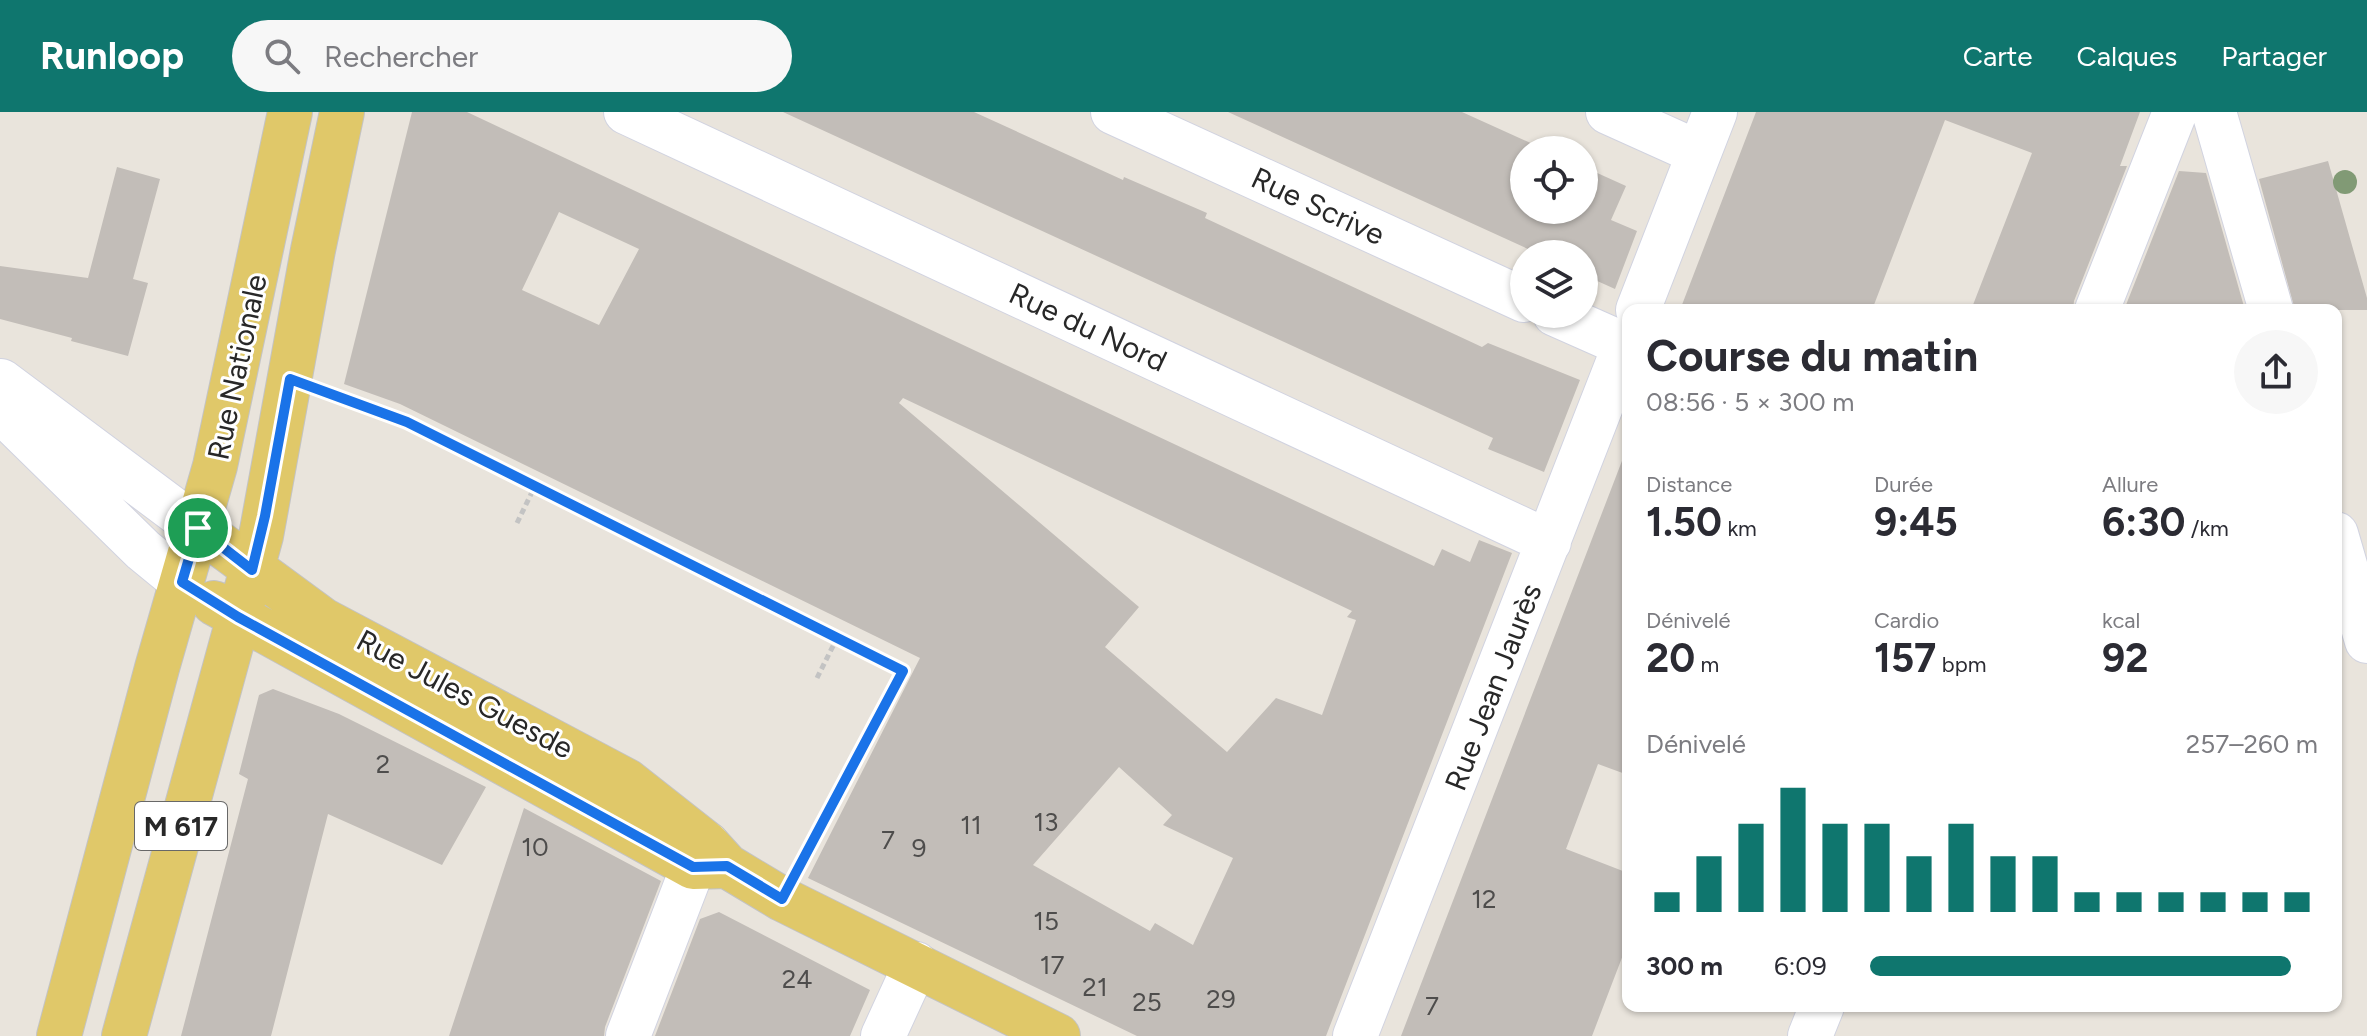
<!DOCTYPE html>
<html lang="fr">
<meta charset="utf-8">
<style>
:root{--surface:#fff;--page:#f7f7f7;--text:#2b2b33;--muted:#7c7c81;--accent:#0f766e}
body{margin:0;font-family:Figtree,sans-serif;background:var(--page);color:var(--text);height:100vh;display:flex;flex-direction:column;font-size:30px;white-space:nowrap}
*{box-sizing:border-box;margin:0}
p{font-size:26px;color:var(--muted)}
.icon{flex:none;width:44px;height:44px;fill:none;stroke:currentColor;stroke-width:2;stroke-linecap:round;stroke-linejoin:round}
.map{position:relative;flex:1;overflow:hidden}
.drawer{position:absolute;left:1622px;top:192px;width:720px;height:708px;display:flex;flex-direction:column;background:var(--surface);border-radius:16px;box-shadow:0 2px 6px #0004}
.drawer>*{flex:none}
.fabs{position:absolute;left:1510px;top:24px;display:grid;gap:16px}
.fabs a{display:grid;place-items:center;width:88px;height:88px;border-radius:50%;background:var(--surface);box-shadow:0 2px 6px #0004;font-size:40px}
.pin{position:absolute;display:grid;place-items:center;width:68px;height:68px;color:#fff;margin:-34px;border:4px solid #fff;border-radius:50%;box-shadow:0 2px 8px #0007}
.round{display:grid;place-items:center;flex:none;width:84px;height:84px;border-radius:42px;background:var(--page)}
.overview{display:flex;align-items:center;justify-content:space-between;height:136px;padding:0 24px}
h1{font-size:44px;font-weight:700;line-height:60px}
.metrics{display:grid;grid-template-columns:repeat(3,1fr);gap:12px;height:136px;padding:8px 24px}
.metrics div{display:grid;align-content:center}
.metrics b{font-size:40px;font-weight:700}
.metrics small{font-size:22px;font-weight:400}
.metrics p{font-size:22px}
.chart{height:224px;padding:16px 24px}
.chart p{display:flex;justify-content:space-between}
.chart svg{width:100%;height:144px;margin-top:8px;stroke:var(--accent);stroke-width:6}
ul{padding:0 24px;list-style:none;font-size:26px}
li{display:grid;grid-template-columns:128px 96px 1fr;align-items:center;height:60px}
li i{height:20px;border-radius:10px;background:var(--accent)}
header{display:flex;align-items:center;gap:48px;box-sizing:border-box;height:112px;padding:0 40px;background:var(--accent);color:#fff}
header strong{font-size:38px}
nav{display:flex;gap:44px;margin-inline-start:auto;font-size:28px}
.search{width:560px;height:72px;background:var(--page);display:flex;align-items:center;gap:20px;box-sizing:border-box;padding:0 28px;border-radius:44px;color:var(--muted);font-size:30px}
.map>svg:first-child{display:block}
</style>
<header>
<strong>Runloop</strong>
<div class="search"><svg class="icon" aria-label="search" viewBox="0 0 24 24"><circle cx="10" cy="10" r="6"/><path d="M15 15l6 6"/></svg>Rechercher</div>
<nav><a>Carte</a><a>Calques</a><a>Partager</a></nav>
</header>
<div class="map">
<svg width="2367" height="924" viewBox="0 0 2367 924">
<rect width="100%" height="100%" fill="#e9e4dc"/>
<!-- building -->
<path fill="#c2bdb8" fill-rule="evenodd" d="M412,0H467L1434,454L1442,437L1470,450L1479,428L1512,441L1326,924H1137L808,766L920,546L400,292L344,272ZM559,100L639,137L599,213L522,178ZM903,286L1352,499L1347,505L1356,508L1322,603L1276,586L1227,640L1105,535L1139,495L899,291ZM1119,655L1172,703L1163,713L1233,746L1193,833L1155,811L1150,819L1033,753Z
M783,0H974L1123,68L1124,65L1207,101L1205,106L1482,235L1488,231L1580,268L1544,360L1488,337L1493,326Z
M1228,0H1462L1546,38H1524V98H1584V55L1626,74L1611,108L1637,119L1615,177L1584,163V142H1539Z
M1756,0H2140L2120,54H2127L2074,189L2073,198H1971L2032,41L1945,8L1872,198H1680Z
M2328,49L2367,186V198H2295L2259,67Z
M117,55L160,67L133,167L148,171L128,244L71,229L72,226L0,207V154L88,166Z
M2179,59L2206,61L2245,198H2124Z
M1625,341L1628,342V663L1598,652L1566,737L1628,761V830L1613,869L1592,924H1401Z
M273,577L339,602L486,675L442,753L328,702L271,924H181L248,667L239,662L259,583Z
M524,696L661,769L605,915L604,924H449Z
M719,800L870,878L850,924H655L700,807Z"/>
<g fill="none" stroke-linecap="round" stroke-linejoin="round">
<!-- minor casing -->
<g stroke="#d1d3e0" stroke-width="46">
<path id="minor" d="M626,0L1549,430
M1113,0L1524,188
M1608,0L1699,41
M2214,0L2271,198
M1638,198L1715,0
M2097,198L2175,0
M1555,202L1625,233
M1,269L198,416
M0,298L143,438L182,470
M2336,422L2367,529
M628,924L693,755L707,732
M883,924L916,852
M1355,924L1628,225
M1810,924L1822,894"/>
</g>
<!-- major casing -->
<g stroke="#c3c3c3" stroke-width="46">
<path id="major" d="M198,416L323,508L627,669L707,732L727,754L782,787L1058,924
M214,491L693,755L727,754
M59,924L157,556L215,354L290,0
M124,924L261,424L313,138L342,0"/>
</g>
<!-- path -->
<path stroke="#c3c3c3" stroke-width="5" stroke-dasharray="6 4" stroke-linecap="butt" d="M332,283L407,310L903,559L802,750
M517,411L534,376
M817,566L837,526"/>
<!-- minor -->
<use href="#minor" stroke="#fff" stroke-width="44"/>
<!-- major -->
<use href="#major" stroke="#e0c869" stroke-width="44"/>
</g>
<!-- trees -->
<circle fill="#819a75" cx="2345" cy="70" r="12"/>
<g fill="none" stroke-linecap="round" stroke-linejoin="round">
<!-- route casing -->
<g stroke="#fff" stroke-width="16">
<path id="route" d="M290,267L407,310L903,559L782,787L727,754L693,755L238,505L182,470L198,416L252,458L265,404Z"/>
</g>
<!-- route -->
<use href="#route" stroke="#1a73e8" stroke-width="10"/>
</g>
<g text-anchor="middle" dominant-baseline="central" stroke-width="6" stroke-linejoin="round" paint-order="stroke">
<!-- number labels -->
<g font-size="26" fill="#4e4d4c">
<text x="383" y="652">2</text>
<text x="1046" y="710">13</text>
<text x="971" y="713">11</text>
<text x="888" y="728">7</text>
<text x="535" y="735">10</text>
<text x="919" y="736">9</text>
<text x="1484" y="787">12</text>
<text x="1046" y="809">15</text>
<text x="1052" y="853">17</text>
<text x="797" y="867">24</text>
<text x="1095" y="875">21</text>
<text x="1221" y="887">29</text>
<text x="1147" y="890">25</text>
<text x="1432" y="894">7</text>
</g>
<!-- shield labels -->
<rect fill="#fff" stroke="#686868" stroke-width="2" x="135" y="690" width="92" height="48" rx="6"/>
<g font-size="28" font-weight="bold" fill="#282828">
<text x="181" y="714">M 617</text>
</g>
<!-- street labels -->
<g font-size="30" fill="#282828" stroke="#fff">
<text transform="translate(1318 94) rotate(25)">Rue Scrive</text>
<text transform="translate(1088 215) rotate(25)">Rue du Nord</text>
<text transform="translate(237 255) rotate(-78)">Rue Nationale</text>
<text transform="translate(1493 575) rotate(-69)">Rue Jean Jaurès</text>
<text transform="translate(465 582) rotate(28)">Rue Jules Guesde</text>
</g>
</g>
</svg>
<div class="fabs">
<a><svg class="icon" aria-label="locate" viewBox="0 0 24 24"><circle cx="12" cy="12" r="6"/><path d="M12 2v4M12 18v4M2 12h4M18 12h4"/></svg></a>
<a><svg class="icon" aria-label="layers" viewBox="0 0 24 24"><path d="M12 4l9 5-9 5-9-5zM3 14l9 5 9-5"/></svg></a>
</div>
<div class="pin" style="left:198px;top:416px;background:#1e9e55"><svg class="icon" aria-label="arrive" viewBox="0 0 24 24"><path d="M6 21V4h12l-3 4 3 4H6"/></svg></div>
<section class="drawer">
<div class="overview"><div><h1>Course du matin</h1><p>08:56 · 5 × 300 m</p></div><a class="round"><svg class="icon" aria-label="share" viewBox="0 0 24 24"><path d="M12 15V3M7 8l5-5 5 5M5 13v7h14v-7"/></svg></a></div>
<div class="metrics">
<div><p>Distance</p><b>1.50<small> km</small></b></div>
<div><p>Durée</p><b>9:45</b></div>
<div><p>Allure</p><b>6:30<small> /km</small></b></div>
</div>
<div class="metrics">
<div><p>Dénivelé</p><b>20<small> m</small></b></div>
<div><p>Cardio</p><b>157<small> bpm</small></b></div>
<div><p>kcal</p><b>92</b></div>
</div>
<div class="chart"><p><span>Dénivelé</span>257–260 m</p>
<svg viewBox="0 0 160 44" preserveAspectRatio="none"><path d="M5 44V38M15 44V27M25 44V17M35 44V6M45 44V17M55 44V17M65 44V27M75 44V17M85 44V27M95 44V27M105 44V38M115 44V38M125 44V38M135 44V38M145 44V38M155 44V38"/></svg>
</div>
<ul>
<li><b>300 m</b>6:09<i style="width:94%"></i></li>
</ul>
</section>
</div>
